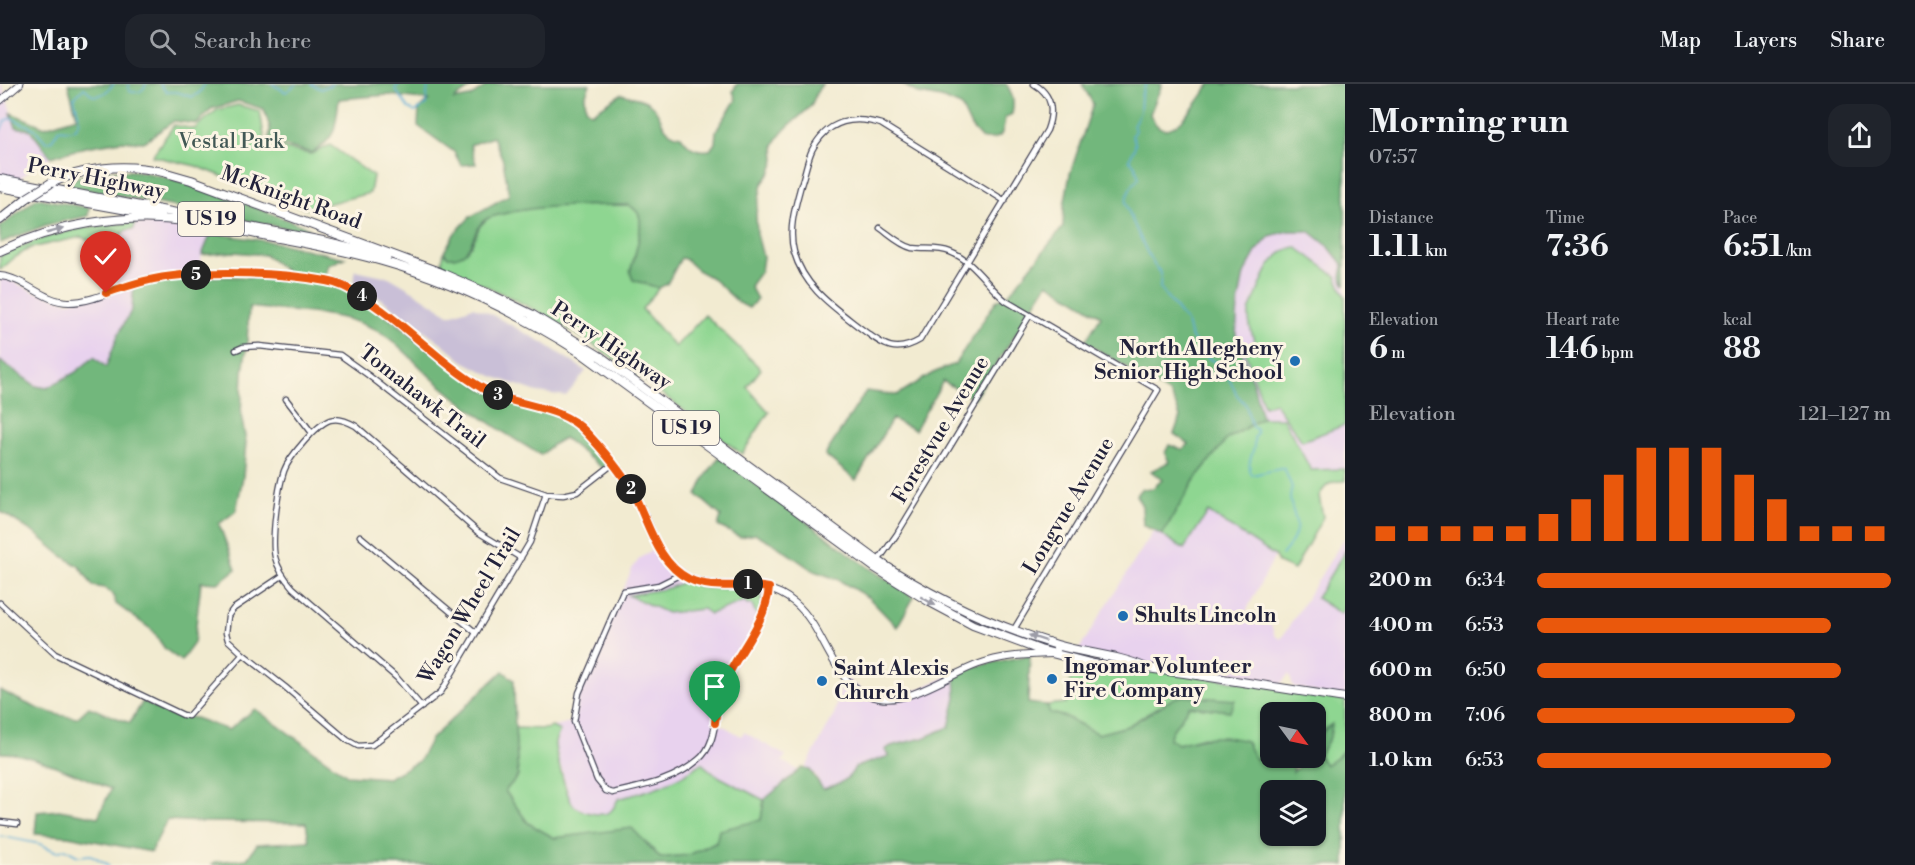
<!DOCTYPE html>
<meta charset="utf-8">
<style>
:root{--surface:#171b24;--page:#20242c;--text:#f1f3f6;--muted:#9ea1a6;--line:#363941;--accent:#ea580c}
body{margin:0;font-family:"Libre Bodoni",serif;background:var(--page);color:var(--text);height:100vh;display:flex;flex-direction:column;font-size:22px;white-space:nowrap}
*{box-sizing:border-box;margin:0}
p{font-size:20px;color:var(--muted)}
.icon{flex:none;width:33px;height:33px;fill:none;stroke:currentColor;stroke-width:2;stroke-linecap:round;stroke-linejoin:round}
.map{position:relative;flex:1;overflow:hidden}
.panel{display:flex;flex-direction:column;background:var(--surface);width:570px}
.panel>*{flex:none}
.needle{width:39px;rotate:123deg}
.fabs{position:absolute;left:1260px;top:618px;display:grid;gap:12px}
.fabs a{display:grid;place-items:center;width:66px;height:66px;border-radius:12px;background:var(--surface);box-shadow:0 2px 4px #0004;font-size:30px}
.pin{position:absolute;display:grid;place-items:center;width:51px;height:51px;color:#fff;margin:-62px -26px;border-radius:50% 50% 50% 0;rotate:-45deg;box-shadow:0 0 6px #0007}
.pin .icon{rotate:45deg}
.km{position:absolute;width:30px;height:30px;margin:-15px;border-radius:50%;background:#222;color:#fff;font-size:16px;line-height:30px;text-align:center}
.round{display:grid;place-items:center;flex:none;width:63px;height:63px;border-radius:18px;background:var(--page)}
.overview{display:flex;align-items:center;justify-content:space-between;height:102px;padding:0 24px}
h1{font-size:33px;font-weight:700;line-height:45px}
.stats{display:grid;grid-template-columns:repeat(3,1fr);gap:9px;height:102px;padding:6px 24px}
.stats div{display:grid;align-content:center}
.stats b{font-size:30px;font-weight:700}
.stats small{font-size:16px;font-weight:400}
.stats p{font-size:16px}
.chart{height:168px;padding:12px 24px}
.chart p{display:flex;justify-content:space-between}
.chart svg{width:100%;height:108px;margin-top:6px;stroke:var(--accent);stroke-width:6}
ul{padding:0 24px;list-style:none;font-size:20px}
li{display:grid;grid-template-columns:96px 72px 1fr;align-items:center;height:45px}
li i{height:15px;border-radius:8px;background:var(--accent)}
header{display:flex;align-items:center;gap:36px;box-sizing:border-box;height:84px;padding:0 30px;background:var(--surface);border-bottom:2px solid var(--line)}
header strong{font-size:28px}
nav{display:flex;gap:33px;margin-inline-start:auto;font-size:21px}
.search{width:420px;height:54px;background:var(--page);display:flex;align-items:center;gap:15px;box-sizing:border-box;padding:0 21px;border-radius:18px;color:var(--muted);font-size:22px}
main{display:flex;flex:1;min-height:0}
.map>svg:first-child{display:block}
</style>
<header>
<strong>Map</strong>
<div class="search"><svg class="icon" aria-label="search" viewBox="0 0 24 24"><circle cx="10" cy="10" r="6"/><path d="M15 15l6 6"/></svg>Search here</div>
<nav><a>Map</a><a>Layers</a><a>Share</a></nav>
</header>
<main>
<div class="map">
<svg width="1345" height="781" viewBox="0 0 1345 781">
<rect width="100%" height="100%" fill="#fcf5e5"/>
<filter id="ink" filterUnits="userSpaceOnUse"><feTurbulence type="fractalNoise" baseFrequency=".0167" numOctaves="2"/><feDisplacementMap in="SourceGraphic" scale="12" xChannelSelector="R" yChannelSelector="G"/><feConvolveMatrix kernelMatrix="1 2 1 2 8 2 1 2 1" color-interpolation-filters="sRGB"/></filter>
<filter id="wash" filterUnits="userSpaceOnUse"><feTurbulence type="fractalNoise" baseFrequency=".008" numOctaves="4" result="noise"/><feDisplacementMap in="SourceGraphic" scale="24" xChannelSelector="R" yChannelSelector="G"/><feGaussianBlur stdDeviation="1.35" result="paint"/><feColorMatrix in="noise" values="0 0 0 0 0 0 0 0 0 0 0 0 0 0 0 0 0 1.4 0 .05"/><feComposite in="paint" operator="in"/></filter>
<g filter="url(#wash)">
<rect width="100%" height="100%" fill="#f2ebd1"/>
<!-- built -->
<path fill="#e8d2ee" d="M0,0H2L16,43L30,46L51,73L31,85L16,98L0,95Z
M135,139L162,141L211,149L202,171L197,191L134,214L132,225L118,251L106,283L94,273L76,288L47,304L36,302L0,277V192L35,208L69,218L118,205L111,176L112,160L126,146L133,145Z
M1288,147H1309L1328,162L1343,181L1341,193L1345,202V385L1311,386L1283,335L1262,334L1254,303L1236,252L1238,221L1244,190L1256,168L1269,152Z
M1208,428L1275,472L1243,533L1251,538L1271,541L1275,552L1281,555L1345,453V614L1293,603L1289,590L1278,603L1198,591L1078,567L1154,446L1184,465Z
M658,463L661,470L688,494L769,504L767,521L722,606L715,637L741,652L744,648L786,672L782,677L798,686L764,716L716,691L701,679L686,691L664,701L618,715L612,726L608,729L602,731L577,725L571,719L555,661L560,648L552,643L574,638L579,609L632,485L640,474Z
M955,589L956,614L950,643L923,654L891,662L890,672L855,683L850,694L843,699L823,705L816,691L810,686L805,685L834,631L844,593L871,612L898,614Z"/>
<!-- industrial -->
<path fill="#c9bfd7" d="M355,186L389,193L413,207L450,231L473,223L487,228L542,258L586,287L566,312L537,308L492,292L463,277L443,260L370,207L353,201Z"/>
<!-- green -->
<path fill="#8ed691" stroke="#587c66" stroke-width="1.5" d="M238,21L260,27L265,58L276,63L311,70L330,61L373,92L370,109L307,125L196,82L152,72L174,41L194,45L217,26Z
M629,121C633,124 637,126 639,131C644,144 634,175 630,188L633,196L659,204L642,225L675,263L705,231L761,285L747,303L769,328L742,370C685,328 630,283 570,246C529,221 486,201 441,183L444,168L448,173L471,162L480,142L489,133L538,122Z
M135,139L134,145L126,146L112,159V172L95,159L81,153L30,164L14,174L0,186V172C42,151 88,140 135,139Z
M1296,163L1336,192L1345,213V341L1302,357L1275,319L1264,322L1245,267L1256,263C1253,252 1248,241 1249,230C1249,224 1253,218 1256,212C1263,193 1273,166 1296,163Z
M1262,334H1283L1311,386L1345,385V397C1332,396 1325,401 1319,412L1323,433L1294,486L1278,479L1275,472L1208,428L1184,465L1162,451L1195,395L1227,355Z
M1345,467V524L1341,530L1316,514Z
M685,497L704,504L753,505L761,511L762,527L757,536V531L751,520L747,521L745,517L710,530L703,525L667,529L628,511L669,504Z
M1074,576L1114,584H1147L1345,614V664L1336,675L1325,681L1319,672L1330,653L1323,646L1316,658V628H1270V661L1260,677L1254,673L1246,658L1203,653L1178,660L1169,655L1172,647L1189,622L1230,627L1234,617L1156,624L1128,642L1098,650L1066,633L1049,629L1047,621L1066,619Z
M552,643L560,647C558,651 555,656 555,660C555,668 567,713 572,719C577,728 603,734 611,727C614,724 616,719 618,715C648,707 676,699 701,679L716,691L764,716L761,736L688,771L660,774L649,761L580,752L554,754L528,739L505,707L518,692L515,644L545,645Z"/>
<!-- forest -->
<path fill="#72b77b" stroke="#4a6c5b" stroke-width="1.5" fill-rule="evenodd" d="M68,0H476L453,16L470,13L489,0H590L585,13L586,24L592,29L621,10C629,12 642,14 649,19C665,30 657,48 681,52C689,64 696,68 710,66L715,59L716,47L736,16L733,7L737,0H823C815,7 816,14 811,21C799,36 782,43 774,61L775,76L771,88L762,100L756,129L757,150L763,173L761,187L750,202L757,215L749,224L739,219L712,194L697,186L685,175L681,174L667,200L659,204L633,196L630,188C634,175 644,144 639,131C637,126 633,124 629,121C582,122 536,120 491,133C468,140 479,175 448,173L444,168L454,150L470,133L509,111L503,76L493,53L470,61L476,80L461,81L454,68L418,42L419,25L429,16L388,11L339,15C335,43 338,53 312,69L269,58L270,44L264,25L238,17L211,25L197,40L174,37L144,58L121,57L86,63L51,73L30,46L16,43L11,29L45,43L77,33Z
M902,0H1006C1013,9 1015,18 1012,30L1005,34C1003,52 1002,56 982,55L971,43L961,22L941,14L919,10Z
M1082,0H1162L1150,30C1166,71 1199,16 1210,0H1345V202L1341,193L1343,181L1328,162L1309,147H1288L1270,152L1256,168L1244,190L1238,221L1236,252L1254,303L1262,334L1227,355L1195,395L1162,451L1143,441L1142,422L1136,411L1141,405L1153,404L1162,396L1151,387L1169,378L1165,369L1169,361L1183,366L1189,360L1174,350L1180,333L1175,319L1169,309L1085,258L1101,232L1048,199L974,315L943,297L915,346L892,335L856,396L825,371L866,307L897,311L933,289L955,280L996,217L1009,210L1063,143L1064,122L1070,90L1093,20Z
M135,87C194,96 252,123 309,144L307,148L60,101C82,88 109,86 135,87Z
M37,114L89,124L88,132L46,141L0,159V143Z
M211,149L273,158L345,174L328,181L325,191L327,197L360,211L484,306L571,336L613,380L605,386L564,354L552,361L541,371C502,349 467,324 433,295C413,277 395,254 370,243C333,227 289,228 249,223L247,260L243,289L241,331L246,358L243,393L236,427L219,440L236,485L218,499L201,498L194,559L181,577L165,565L152,546L116,520L113,510L104,504L93,502L80,483L61,471L36,450L0,427V277L36,302L47,304L76,288L94,273L106,283L118,251L132,225L134,200L175,192L285,193L287,188L265,171L234,168L202,171Z
M719,373L872,486L914,513L897,543L869,514L837,495L814,487L771,458L756,450L740,453L718,442L721,432L697,411L705,393Z
M1030,571L1028,619L1047,621L1050,629L1066,633L1098,650L1128,642L1174,614L1183,612L1235,616L1230,627L1189,622L1172,647L1169,655L1178,660C1202,653 1222,650 1246,657L1254,673L1260,677L1270,661V674H1293V688L1306,674H1316C1316,657 1318,649 1332,640L1330,653L1319,672L1325,681L1336,675L1345,664V781H212L214,778L247,775L257,760L309,757L306,739L200,738L167,736L151,768L68,752L35,750L37,728L59,726L98,733L111,705C84,694 27,667 0,669V606C28,621 46,630 77,634L89,623L130,639L143,617L169,631L195,634L228,646L255,625L347,691L388,694L419,677L431,655L503,587L514,596L515,644L518,692L505,707L528,739L554,754L632,744L660,774L688,771L716,759L719,746L761,736L764,716L802,684L810,686L823,705C838,700 848,698 855,683L889,672L885,666L891,662L923,654L949,643L956,614L955,589L967,584ZM1270,706H1316V752H1270Z"/>
<g fill="none" stroke-linecap="round" stroke-linejoin="round">
<!-- stream -->
<path stroke="#5dadd7" stroke-width="1.5" d="M129,0V7C137,10 143,8 146,0
M160,0L166,8H177L192,13L199,9L205,0
M272,0L286,8L297,0
M311,0L321,5L333,0
M399,0L395,5L408,24L415,28L426,21L428,0
M1146,0L1141,12L1140,28L1133,41L1135,46L1132,52C1139,60 1133,67 1129,75L1135,82L1139,94C1132,102 1127,107 1126,118C1126,125 1150,176 1155,182C1155,183 1161,188 1161,189L1160,204L1187,239L1191,253L1208,274L1220,281L1226,289L1237,311L1246,321L1252,343L1256,345L1257,349L1254,354C1257,367 1244,379 1252,391L1284,384L1292,403C1285,421 1301,435 1295,450C1293,458 1287,465 1282,471
M1341,0L1345,4
M0,48L5,37L11,34L35,45L46,58L52,56L59,45C62,45 66,46 69,46C86,45 76,22 74,14L84,4C88,6 89,9 92,11C101,15 109,5 114,0
M0,752L40,760L57,768L65,765L78,772L91,771L109,781"/>
</g>
</g>
<g filter="url(#ink)">
<g fill="none" stroke-linecap="round" stroke-linejoin="round">
<!-- minor casing -->
<g stroke="#414052" stroke-width="7">
<path id="minor" d="M1005,117L881,40C852,31 827,37 812,66C807,77 805,90 801,101C795,123 788,146 794,168C804,203 832,222 859,243C881,259 893,272 920,256C963,186 1005,116 1047,46C1054,27 1053,11 1034,0
M880,144C890,151 900,161 912,164C925,166 938,163 950,168C974,177 986,201 1006,217L1158,306L1013,547
M236,266L243,263L259,262L340,271L368,291L500,394L546,410L563,411L577,408L613,380
M286,315L312,349
M360,452L475,548
M878,477L897,450L1030,231
M681,490L659,501L623,507L579,609L574,638L597,696L606,707L613,709C643,702 674,697 698,676C718,660 714,630 721,608C733,570 764,546 769,504
M282,492L233,525L228,532L226,549L228,556L243,570L285,603L347,656L358,662L372,661L441,608L530,458L546,410
M0,519L55,570L183,631L188,632L243,570
M422,623L397,594L293,504C285,495 278,486 275,473C271,455 278,404 284,387C289,373 316,341 330,336C339,333 349,338 356,342L478,448L521,474
M0,738L17,740"/>
</g>
<!-- tertiary casing -->
<g stroke="#414052" stroke-width="8">
<path id="tertiary" d="M0,17L20,0
M0,192C25,194 43,218 69,218C96,218 122,201 148,196C195,187 244,189 291,193C308,195 325,195 341,201C364,210 383,228 402,244C427,265 454,288 482,304C514,323 558,319 585,347C608,370 629,399 643,428C654,450 658,472 677,487C713,515 756,486 795,519C828,547 831,605 879,614C910,620 950,590 979,580C1003,571 1028,571 1053,570L1060,562"/>
</g>
<!-- primary casing -->
<g stroke="#414052" stroke-width="10">
<path id="primary" d="M0,95L323,157L387,172
M0,103L161,132"/>
</g>
<!-- trunk casing -->
<g stroke="#414052" stroke-width="10">
<path id="trunk" d="M51,99C87,83 124,79 163,88L191,96L439,188L494,212L531,230L601,273L878,477C933,514 994,542 1057,561C1086,570 1119,571 1146,584
M0,136L27,114
M0,167C57,140 123,129 186,137C213,140 240,147 267,152C306,159 344,166 382,177C453,197 518,229 580,268L874,483L930,518L973,541L1040,566L1094,580L1131,587L1147,584L1184,589L1345,614"/>
</g>
<!-- minor -->
<use href="#minor" stroke="#fff" stroke-width="4.5"/>
<!-- tertiary -->
<use href="#tertiary" stroke="#fff" stroke-width="6"/>
<!-- primary -->
<use href="#primary" stroke="#fff" stroke-width="8"/>
<!-- trunk -->
<use href="#trunk" stroke="#fff" stroke-width="8"/>
<!-- trunk-bridge casing -->
<g stroke="#414052" stroke-width="10" stroke-linecap="butt">
<path id="trunk-bridge" d="M27,114L51,99"/>
</g>
<!-- trunk-bridge -->
<use href="#trunk-bridge" stroke="#fff" stroke-width="8"/>
</g>
<!-- one-way arrows -->
<defs><path id="oneway-solid" d="M-6-.8H1V-3.2L6.5 0L1 3.2V.8H-6Z" transform="scale(1.5)"/></defs>
<g fill="#9c9ca7">
<use href="#oneway-solid" transform="translate(55 147) rotate(-15)"/>
<use href="#oneway-solid" transform="translate(928 517) rotate(30)"/>
<use href="#oneway-solid" transform="translate(1037 554) rotate(-161)"/>
</g>
</g>
<g fill="none" stroke-linecap="round" stroke-linejoin="round" filter="url(#ink)">
<!-- route casing -->
<g stroke="#fff" stroke-width="12">
<path id="route" d="M106,209C119,205 132,200 145,197C194,185 276,188 326,197C338,199 349,204 359,211C403,237 438,278 482,304C515,324 559,319 586,348C602,365 619,385 631,405C648,435 656,479 689,495C714,507 743,498 769,504C765,544 734,570 721,607C718,617 716,628 715,639"/>
</g>
<!-- route -->
<use href="#route" stroke="#ea580c" stroke-width="8"/>
</g>
<!-- markers -->
<g fill="#1f6fb2" stroke="#fcf5e5" stroke-width="2">
<circle cx="1295" cy="277" r="6"/>
<circle cx="1123" cy="532" r="6"/>
<circle cx="1052" cy="595" r="6"/>
<circle cx="822" cy="597" r="6"/>
</g>
<g text-anchor="middle" dominant-baseline="central" stroke-width="6" stroke-linejoin="round" paint-order="stroke">
<!-- shield labels -->
<g fill="#fcf5e5" stroke="#63616e" stroke-width="1.5">
<rect x="178" y="118" width="66" height="34" rx="4.5"/>
<rect x="653" y="327" width="66" height="34" rx="4.5"/>
</g>
<g font-size="20" font-weight="bold" fill="#22223b">
<text x="211" y="135">US 19</text>
<text x="686" y="344">US 19</text>
</g>
<!-- park labels -->
<g font-size="21" fill="#425855" stroke="#fcf5e5">
<text x="231" y="58">Vestal Park</text>
</g>
<!-- street labels -->
<g font-size="21" fill="#22223b" stroke="#fcf5e5">
<text transform="translate(96 95) rotate(11)">Perry Highway</text>
<text transform="translate(291 114) rotate(20)">McKnight Road</text>
<text transform="translate(611 262) rotate(34)">Perry Highway</text>
<text transform="translate(422 313) rotate(38)">Tomahawk Trail</text>
<text transform="translate(941 346) rotate(-59)">Forestvue Avenue</text>
<text transform="translate(1069 422) rotate(-59)">Longvue Avenue</text>
<text transform="translate(470 522) rotate(-59)">Wagon Wheel Trail</text>
</g>
<!-- poi labels -->
<g font-size="21" font-weight="bold" fill="#22223b" stroke="#fcf5e5" text-anchor="start">
<text x="1283" y="265" text-anchor="end">North Allegheny<tspan x="1283" dy="24">Senior High School</tspan></text>
<text x="1135" y="532">Shults Lincoln</text>
<text x="1064" y="583">Ingomar Volunteer<tspan x="1064" dy="24">Fire Company</tspan></text>
<text x="834" y="585">Saint Alexis<tspan x="834" dy="24">Church</tspan></text>
</g>
</g>
</svg>
<div class="fabs">
<a><svg class="needle" viewBox="-14 -14 28 28"><path d="M0-13l5 13h-10z" fill="#e53935"/><path d="M0 13l5-13h-10z" fill="#9ea1a6"/></svg></a>
<a><svg class="icon" aria-label="layers" viewBox="0 0 24 24"><path d="M12 4l9 5-9 5-9-5zM3 14l9 5 9-5"/></svg></a>
</div>
<div class="pin" style="left:715px;top:639px;background:#1e9e55"><svg class="icon" aria-label="arrive" viewBox="0 0 24 24"><path d="M6 21V4h12l-3 4 3 4H6"/></svg></div>
<div class="pin" style="left:106px;top:209px;background:#d93025"><svg class="icon" aria-label="check" viewBox="0 0 24 24"><path d="M5 12l5 5 9-10"/></svg></div>
<b class="km" style="left:748px;top:500px">1</b>
<b class="km" style="left:631px;top:405px">2</b>
<b class="km" style="left:498px;top:311px">3</b>
<b class="km" style="left:362px;top:212px">4</b>
<b class="km" style="left:196px;top:191px">5</b>
</div>
<section class="panel">
<div class="overview"><div><h1>Morning run</h1><p>07:57</p></div><a class="round"><svg class="icon" aria-label="share" viewBox="0 0 24 24"><path d="M12 15V3M7 8l5-5 5 5M5 13v7h14v-7"/></svg></a></div>
<div class="stats">
<div><p>Distance</p><b>1.11<small> km</small></b></div>
<div><p>Time</p><b>7:36</b></div>
<div><p>Pace</p><b>6:51<small> /km</small></b></div>
</div>
<div class="stats">
<div><p>Elevation</p><b>6<small> m</small></b></div>
<div><p>Heart rate</p><b>146<small> bpm</small></b></div>
<div><p>kcal</p><b>88</b></div>
</div>
<div class="chart"><p><span>Elevation</span>121–127 m</p>
<svg viewBox="0 0 160 44" preserveAspectRatio="none"><path d="M5 44V38M15 44V38M25 44V38M35 44V38M45 44V38M55 44V33M65 44V27M75 44V17M85 44V6M95 44V6M105 44V6M115 44V17M125 44V27M135 44V38M145 44V38M155 44V38"/></svg>
</div>
<ul>
<li><b>200 m</b>6:34<i style="width:100%"></i></li>
<li><b>400 m</b>6:53<i style="width:83%"></i></li>
<li><b>600 m</b>6:50<i style="width:86%"></i></li>
<li><b>800 m</b>7:06<i style="width:73%"></i></li>
<li><b>1.0 km</b>6:53<i style="width:83%"></i></li>
</ul>
</section>
</main>
